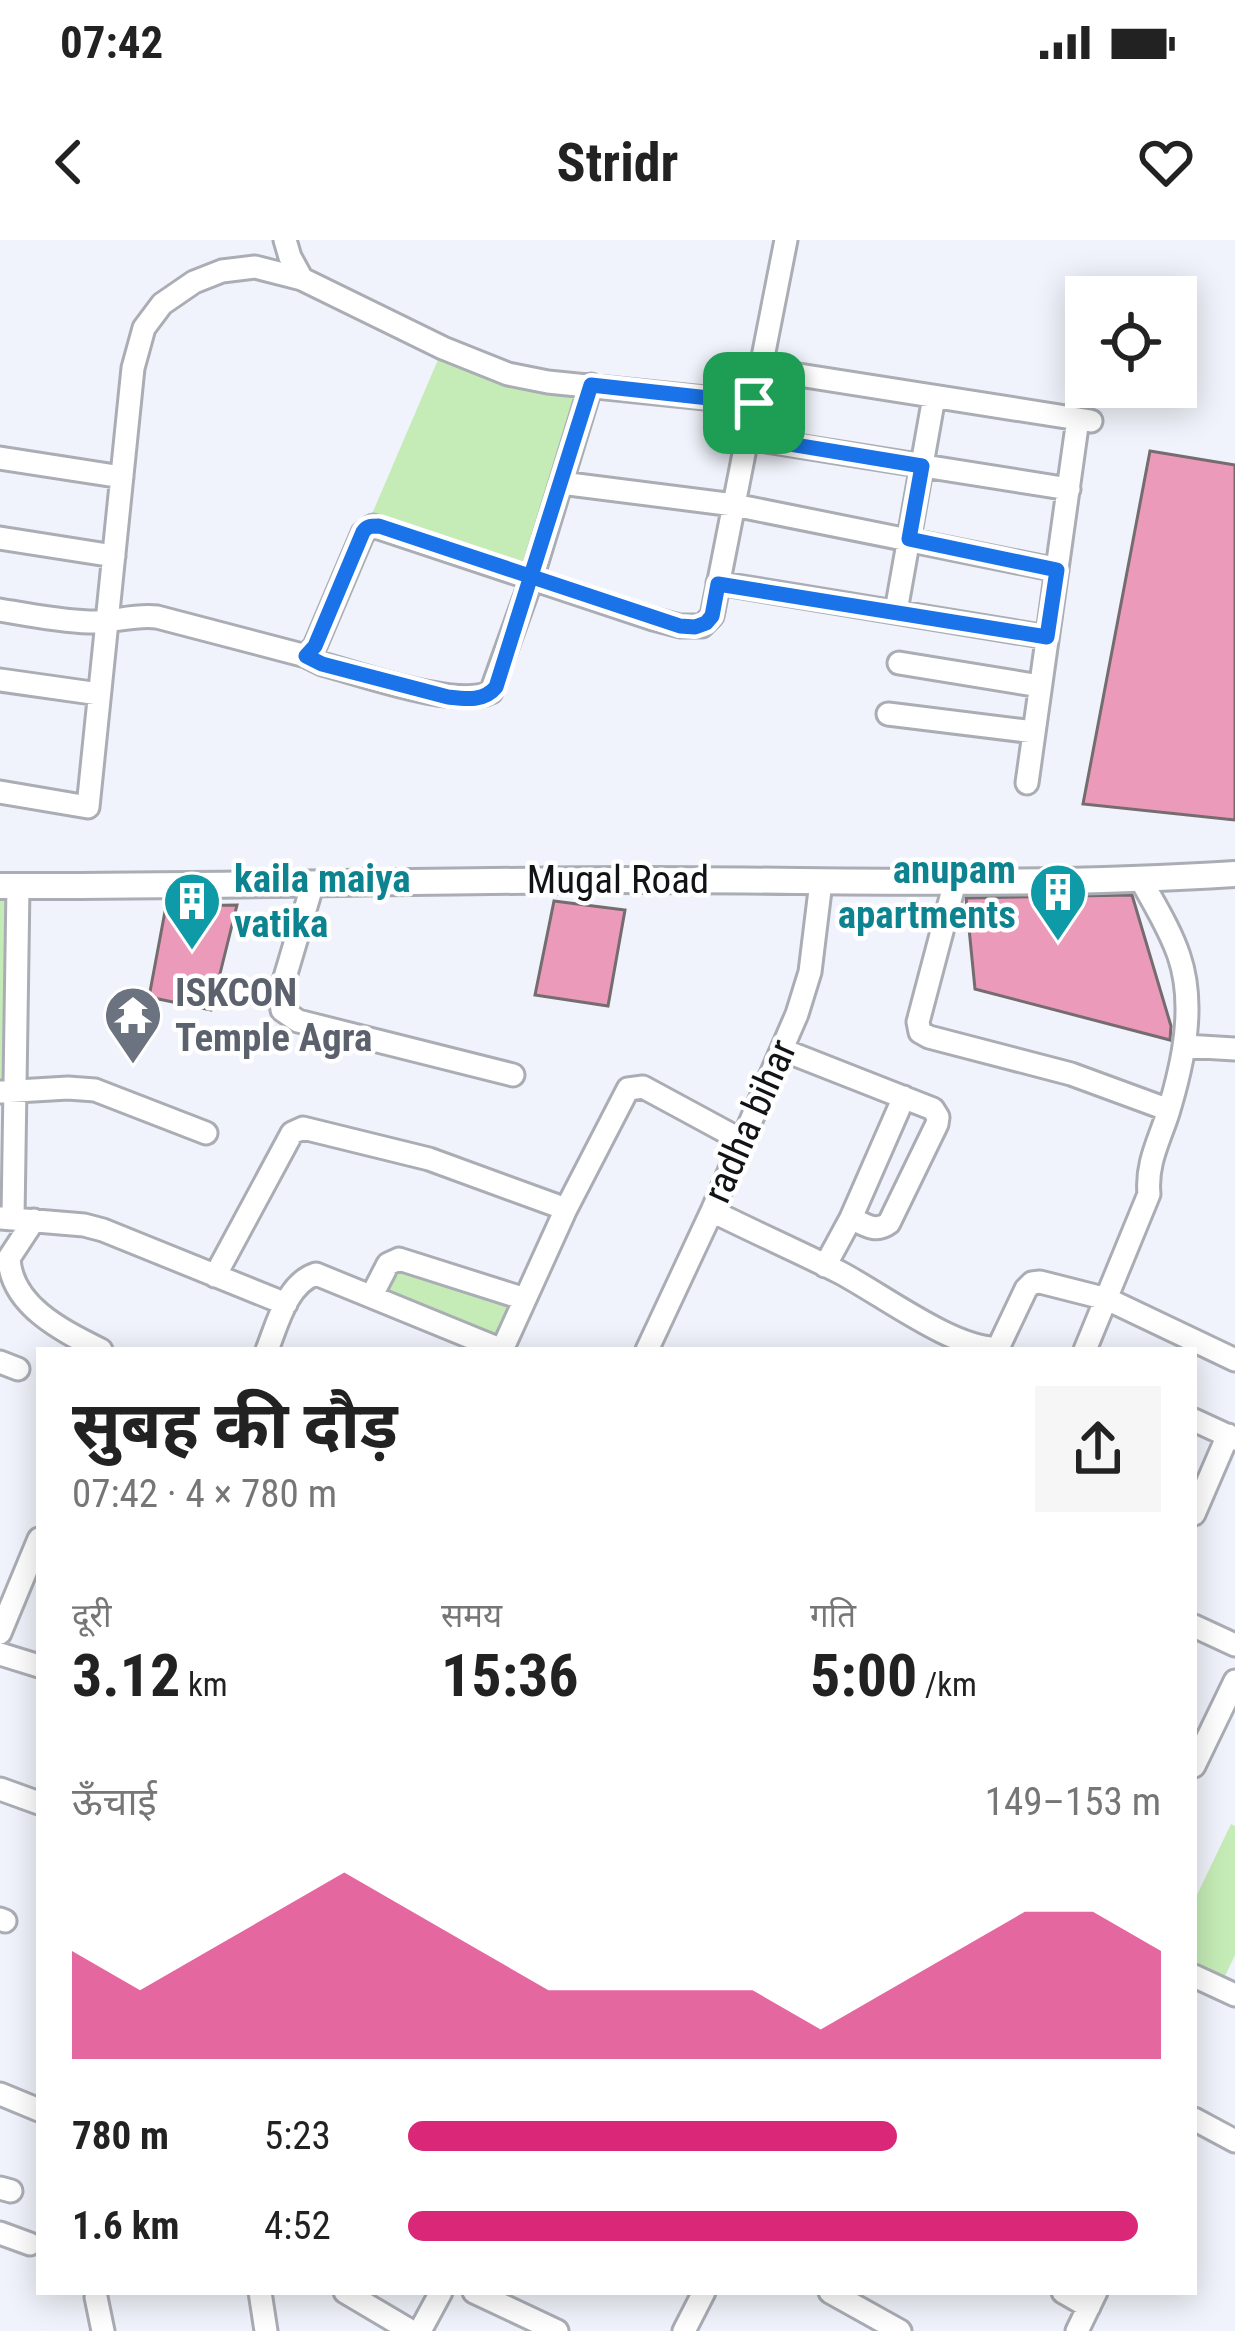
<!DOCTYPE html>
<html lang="hi">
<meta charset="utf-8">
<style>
:root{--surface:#fff;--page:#f6f6f6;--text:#222;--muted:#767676;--accent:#db2777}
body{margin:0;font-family:"Roboto Condensed","Noto Sans Devanagari",sans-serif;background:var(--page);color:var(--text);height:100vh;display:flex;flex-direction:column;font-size:45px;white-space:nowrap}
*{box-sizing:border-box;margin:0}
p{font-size:39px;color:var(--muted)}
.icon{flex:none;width:66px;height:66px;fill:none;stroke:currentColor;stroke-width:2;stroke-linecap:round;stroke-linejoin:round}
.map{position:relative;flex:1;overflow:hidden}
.drawer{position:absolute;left:36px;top:1107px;width:1161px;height:948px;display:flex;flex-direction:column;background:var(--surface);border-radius:0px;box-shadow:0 6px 30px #0003}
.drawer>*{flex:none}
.controls{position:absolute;left:1065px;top:36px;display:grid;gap:24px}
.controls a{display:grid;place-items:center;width:132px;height:132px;border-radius:0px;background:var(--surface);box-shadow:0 6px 30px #0003;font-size:60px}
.pin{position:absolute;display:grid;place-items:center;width:102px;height:102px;color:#fff;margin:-51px;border-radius:24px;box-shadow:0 6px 18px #0006}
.round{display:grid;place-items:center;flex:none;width:126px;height:126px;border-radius:0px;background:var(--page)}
.summary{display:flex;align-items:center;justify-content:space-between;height:204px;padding:0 36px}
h1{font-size:66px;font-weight:700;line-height:90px}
.figures{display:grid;grid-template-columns:repeat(3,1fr);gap:18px;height:204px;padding:12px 36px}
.figures div{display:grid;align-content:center}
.figures b{font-size:60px;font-weight:700}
.figures small{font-size:33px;font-weight:400}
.figures p{font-size:33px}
.chart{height:336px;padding:24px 36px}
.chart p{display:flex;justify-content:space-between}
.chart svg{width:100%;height:216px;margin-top:12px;fill:var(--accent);opacity:.7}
ul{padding:0 36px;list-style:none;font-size:39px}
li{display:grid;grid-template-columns:192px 144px 1fr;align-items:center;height:90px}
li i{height:30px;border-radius:15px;background:var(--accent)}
.status{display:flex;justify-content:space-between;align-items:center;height:84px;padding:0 60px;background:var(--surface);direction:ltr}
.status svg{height:33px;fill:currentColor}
header{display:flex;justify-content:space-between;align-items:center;height:156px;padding:0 36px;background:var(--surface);font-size:54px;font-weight:700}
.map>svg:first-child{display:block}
</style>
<div class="status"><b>07:42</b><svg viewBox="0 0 49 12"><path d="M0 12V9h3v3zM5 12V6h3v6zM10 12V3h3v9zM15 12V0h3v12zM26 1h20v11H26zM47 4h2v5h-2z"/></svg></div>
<header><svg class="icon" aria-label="back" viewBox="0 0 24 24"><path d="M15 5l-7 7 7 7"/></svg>Stridr<svg class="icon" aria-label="heart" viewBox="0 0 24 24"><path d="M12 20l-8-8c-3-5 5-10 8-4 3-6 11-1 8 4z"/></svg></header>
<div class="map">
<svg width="1235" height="2091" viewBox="0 0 1235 2091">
<rect width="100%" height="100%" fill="#f0f3fb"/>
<!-- green -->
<path fill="#c5ecb6" d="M443,108L591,145L532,338L366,288Z
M0,656H18L15,838L0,839Z
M391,1021L525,1059L502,1110L372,1055Z
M1231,1584L1235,1586V1715L1221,1745L1194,1732V1661Z"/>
<!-- building -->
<path fill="#ec9ab9" stroke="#746c6e" stroke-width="3" d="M1150,211L1235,225V580L1083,564Z
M1132,655L1171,786L1170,800L975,749L966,658Z
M554,661L625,670L608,766L535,755Z
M237,665L211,770L149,757L166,666Z"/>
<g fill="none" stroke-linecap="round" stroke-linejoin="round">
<!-- minor casing -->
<g stroke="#aaadb4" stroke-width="27">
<path id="minor" d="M285,0L290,17L302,39
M761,129L1091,181
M747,198L1069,249
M0,218L122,237
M561,243L734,265L1057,330
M0,298L114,316
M718,343L1047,397
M0,370C29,375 59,381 89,382C112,383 133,374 157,377L306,416L315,406L363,293L373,286L653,379L680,386H702L712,376L715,361L786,0
M896,371L934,157
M306,416L322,424C361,434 457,469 491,452L532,338L591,145
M899,423L1040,446
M0,440L99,454
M888,474L1034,492
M1027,543L1078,179
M0,552L88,567L133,128L144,88L162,64L194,42L222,31L255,27L302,39L443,108L508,134L548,142L754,163
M955,642L918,782L920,792L929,797L1071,834L1169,870
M313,643L280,754L282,770L298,781L513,835
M1185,806L1235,809
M783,810L933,869L938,877L937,884L889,983C876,993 865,985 851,978L904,857
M0,852L68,848L95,850L206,893
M712,971C754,992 797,1011 839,1032C880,1053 954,1110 998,1108L1026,1049L1032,1043L1040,1042L1107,1059L1235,1120
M1,978L84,985L103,990L286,1064
M13,978L18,646
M34,980L9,1018C11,1066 63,1091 101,1110
M825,1026L851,978
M215,1036L292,893L303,888L429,919L566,969
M372,1055L388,1024L399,1019L525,1059
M267,1110C277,1085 287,1043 316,1034L502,1110
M502,1110L566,969L628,849L643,847L741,900
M647,1110L712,971L797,774L810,732L821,642
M1085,1110L1149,954C1146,924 1159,901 1168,873C1183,824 1196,766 1179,716C1170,689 1154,664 1141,640
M0,1122L18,1129
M1194,1180L1235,1199
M1194,1274L1228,1195
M1194,1386L1235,1405
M0,1393L39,1299
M0,1414L39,1426
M1194,1526L1235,1441
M0,1549L39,1563
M0,1679L5,1681
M1194,1736L1235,1755
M0,1854L39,1870
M1194,1879L1235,1901
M0,1948L11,1951
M0,1993L30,2004
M260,2052L266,2091
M345,2052L411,2091
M474,2052L557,2091
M830,2052L900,2091
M1063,2052L1089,2067
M96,2057L103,2091
M420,2091L441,2052
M684,2091L704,2052
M1077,2091L1096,2052"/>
</g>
<!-- tertiary casing -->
<g stroke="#aaadb4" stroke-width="30">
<path id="tertiary" d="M0,646C215,647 430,640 645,640C842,640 1038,647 1235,634"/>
</g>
<!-- minor -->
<use href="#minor" stroke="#fff" stroke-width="21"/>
<!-- tertiary -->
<use href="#tertiary" stroke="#fff" stroke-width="24"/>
</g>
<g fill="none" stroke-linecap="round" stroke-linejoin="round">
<!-- route casing -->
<g stroke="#fff" stroke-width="24">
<path id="route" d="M754,163L591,145L496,447C484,462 465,459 448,457L322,424L306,416L315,406L363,292C367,286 371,286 379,286L680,386L695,387L706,383L712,376L718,344L1047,397L1057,330L909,299L922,226L747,197L754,163"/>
</g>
<!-- route -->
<use href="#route" stroke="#1a73e8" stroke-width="15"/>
</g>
<!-- icons -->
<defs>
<g id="building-pin" transform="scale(3)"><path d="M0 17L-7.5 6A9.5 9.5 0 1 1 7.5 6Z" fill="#0f9aa8" stroke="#fff"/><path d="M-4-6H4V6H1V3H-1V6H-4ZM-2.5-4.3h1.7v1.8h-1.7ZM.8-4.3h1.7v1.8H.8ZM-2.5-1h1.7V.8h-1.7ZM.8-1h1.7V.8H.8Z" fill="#fff"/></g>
<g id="temple-pin" transform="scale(3)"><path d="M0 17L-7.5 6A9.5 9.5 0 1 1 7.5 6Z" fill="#6b7280" stroke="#fff"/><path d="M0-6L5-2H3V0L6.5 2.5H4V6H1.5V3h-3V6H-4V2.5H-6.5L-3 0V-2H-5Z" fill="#fff"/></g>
</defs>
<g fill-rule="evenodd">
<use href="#building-pin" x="1058" y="652"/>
<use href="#building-pin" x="192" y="661"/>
<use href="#temple-pin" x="133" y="775"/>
</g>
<g text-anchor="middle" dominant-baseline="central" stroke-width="9" stroke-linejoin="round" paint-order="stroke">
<!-- culture labels -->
<g font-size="39" font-weight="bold" fill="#0d838f" stroke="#fff" text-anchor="end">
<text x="1016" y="630">anupam<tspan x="1016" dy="45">apartments</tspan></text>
<text x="234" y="639" text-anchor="start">kaila maiya<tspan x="234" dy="45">vatika</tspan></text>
</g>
<!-- street labels -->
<g font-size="39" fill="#121316" stroke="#fff">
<text x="618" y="640">Mugal Road</text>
<text transform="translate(750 881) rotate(-66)">radha bihar</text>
</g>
<!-- worship labels -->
<g font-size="39" font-weight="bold" fill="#5b616d" stroke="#fff" text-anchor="start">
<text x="175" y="753">ISKCON<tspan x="175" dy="45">Temple Agra</tspan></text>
</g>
</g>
</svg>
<div class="controls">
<a><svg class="icon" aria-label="locate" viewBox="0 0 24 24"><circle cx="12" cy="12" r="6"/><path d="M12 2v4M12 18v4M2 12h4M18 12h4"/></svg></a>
</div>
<div class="pin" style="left:754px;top:163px;background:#1e9e55"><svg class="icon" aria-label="arrive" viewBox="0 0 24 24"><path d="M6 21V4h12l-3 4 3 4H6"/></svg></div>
<section class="drawer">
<div class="summary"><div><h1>सुबह की दौड़</h1><p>07:42 · 4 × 780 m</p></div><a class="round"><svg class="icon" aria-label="share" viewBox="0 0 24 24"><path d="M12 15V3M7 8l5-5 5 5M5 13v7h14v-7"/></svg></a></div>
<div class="figures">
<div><p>दूरी</p><b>3.12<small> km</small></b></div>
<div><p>समय</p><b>15:36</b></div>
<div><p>गति</p><b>5:00<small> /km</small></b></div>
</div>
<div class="chart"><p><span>ऊँचाई</span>149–153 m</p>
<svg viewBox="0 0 160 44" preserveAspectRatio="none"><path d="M0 44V22L10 30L20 22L30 14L40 6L50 14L60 22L70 30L80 30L90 30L100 30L110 38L120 30L130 22L140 14L150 14L160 22V44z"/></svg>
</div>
<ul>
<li><b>780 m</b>5:23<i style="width:65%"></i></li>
<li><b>1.6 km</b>4:52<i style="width:97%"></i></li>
</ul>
</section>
</div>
